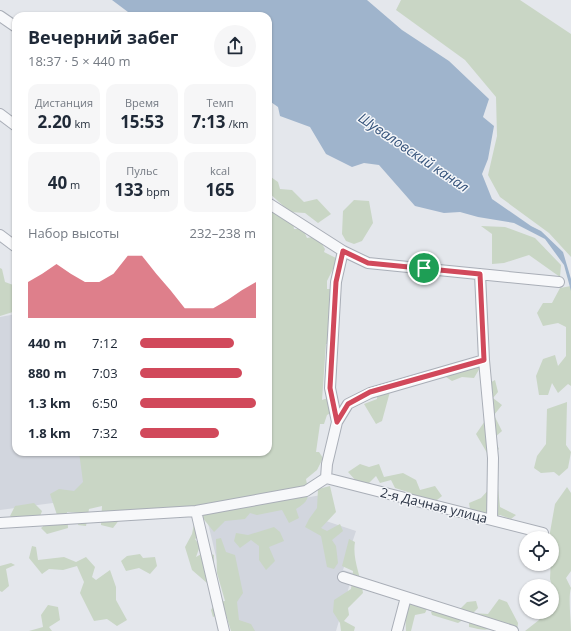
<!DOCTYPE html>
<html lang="ru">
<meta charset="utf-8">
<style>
:root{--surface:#fff;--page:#f6f6f7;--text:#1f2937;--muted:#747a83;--accent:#d1495b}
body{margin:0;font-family:"Open Sans",sans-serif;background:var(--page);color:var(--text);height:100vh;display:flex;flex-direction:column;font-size:15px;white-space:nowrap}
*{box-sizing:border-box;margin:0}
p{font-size:13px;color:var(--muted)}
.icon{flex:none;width:22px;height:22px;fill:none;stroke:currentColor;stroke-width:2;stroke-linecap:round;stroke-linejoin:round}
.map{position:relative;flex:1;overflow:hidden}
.details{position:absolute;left:12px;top:12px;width:260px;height:444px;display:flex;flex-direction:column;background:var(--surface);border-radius:12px;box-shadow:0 1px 3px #0004}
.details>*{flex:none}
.buttons{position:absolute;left:519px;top:531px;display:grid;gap:8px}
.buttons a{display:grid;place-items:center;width:40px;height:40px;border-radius:50%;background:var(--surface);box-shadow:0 1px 3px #0004;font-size:20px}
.pin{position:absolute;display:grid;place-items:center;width:34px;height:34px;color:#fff;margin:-17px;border:2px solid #fff;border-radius:50%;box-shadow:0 1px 4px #0007}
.round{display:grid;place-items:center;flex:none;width:42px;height:42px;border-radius:21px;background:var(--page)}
.overview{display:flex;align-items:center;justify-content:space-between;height:68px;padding:0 16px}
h1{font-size:18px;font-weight:700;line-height:30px}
.metrics{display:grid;grid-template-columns:repeat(3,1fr);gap:6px;height:68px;padding:4px 16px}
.metrics div{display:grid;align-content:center;border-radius:10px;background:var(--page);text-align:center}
.metrics b{font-size:17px;font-weight:700}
.metrics small{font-size:11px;font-weight:400}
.metrics p{font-size:11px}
.chart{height:112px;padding:8px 16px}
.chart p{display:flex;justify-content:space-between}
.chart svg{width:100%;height:72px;margin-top:4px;fill:var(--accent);opacity:.7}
ul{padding:0 16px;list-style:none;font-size:13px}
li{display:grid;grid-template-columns:64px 48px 1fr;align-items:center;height:30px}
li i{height:10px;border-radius:5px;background:var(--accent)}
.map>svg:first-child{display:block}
</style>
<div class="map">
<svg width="571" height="631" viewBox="0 0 571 631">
<rect width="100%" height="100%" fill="#e4e7ec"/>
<!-- built -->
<path fill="#d2d6de" d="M16,314V452H86L98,497L0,510V317Z
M327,494L320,519L356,531L343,570L353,573L336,631H234L206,515Z"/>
<!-- green -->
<path fill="#c9d6c5" d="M401,0H520L571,34V257L549,233L500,197L488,175L497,136L496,97L465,60L396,10Z
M268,175L278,182L280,189L292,190L304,202L317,199L331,214L318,223L305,213L290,212L268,192Z
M354,200L369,201L373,223L362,241L354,244L346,241L342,234L343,211Z
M268,210H271L293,223L294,229H303L307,238L317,236L325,249L324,252L338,259L327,281V289H330L328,328L335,334L329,344H326L322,400L328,398L338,409L327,415L324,424H320L316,452H319L323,458L317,470L306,479C309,495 311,500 296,509L299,518L289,523L282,510L257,515L250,513L245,519L225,521L214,532L202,517L201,508L123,515L113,528L101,525L102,506L89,509L86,526L78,525L80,513L67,512L68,528L47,534L41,528L57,515L50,494L59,489L74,491L83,482L79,452H268Z
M481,226L505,227L535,238L561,265L560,277L529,255L504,263L492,264V234Z
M0,268L2,269L5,282L16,286V311L0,316Z
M571,286V386L568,384L558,393L552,383L548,395H539L536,376L543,359L555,355L558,366L566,356V327L558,323L543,326L537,313L543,303H552L560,288Z
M453,365L481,366L474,378L462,377L452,381L446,377Z
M495,380L498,392L493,398L502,405L494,415L502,431L494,438L499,449L490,458L476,434L487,418L484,386Z
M378,386L391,388L382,421L376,424L364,404L377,399Z
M567,402L566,445L571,452L568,468L559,476L554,472L541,473L534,468L537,456L546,444L547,409Z
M360,464L369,467L379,464L384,477L403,473L416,480L420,490L435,486L442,496L437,500L430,499L413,503L411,493L395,488L391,480L380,483L376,476L368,484L358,483L348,472Z
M330,486L336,512L321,528L327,531L340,524L343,531L332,540L336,546L338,563L334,569L327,567L321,536L305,527L309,519L317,508L318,489Z
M491,487L498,488L500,507L516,515L511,519L500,515L490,519L471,516L469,503L481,498Z
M567,487L571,493V571L566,578L571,588C568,597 571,619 571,631H525L539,620L543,612H552V586L550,579L552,538H549L555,504Z
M34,503L42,511L39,519L17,521L10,516L15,506Z
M195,519L205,533L195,539L200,546L196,557L205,552L214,555V574L207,583L192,570L185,547L192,534Z
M274,527L280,532L284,541L269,547L275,561L266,570L259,560V546L251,540L240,548L234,541L236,533L248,535Z
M221,538L226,552L235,555L243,593L237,602L239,620L251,624L255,631H231L225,612L213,617L211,610L216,602L225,601L217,573L216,539Z
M349,539L355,542C352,559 361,576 363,593L348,608L349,615L344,621L355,627L354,631H341L340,623L333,612L334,600L351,589L353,571L342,566Z
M32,546L36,547L38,560L64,557L76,562L86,557L95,567L92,577L96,580L110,570L116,587V600L127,620L117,626L107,619L94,621L80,593L84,582L77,566L63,570L49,569L42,574L29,558Z
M140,554L143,558L155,557L157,566L150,574L139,568L126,571L121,561L127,556Z
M11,563L15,565L6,569L9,586L2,592L0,591V566Z
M413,596L423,597L428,607L425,613L415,615L411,631H406L405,611Z
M499,599L507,602L518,623L517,631L504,623C489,631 486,631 469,627V616L458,623L432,615L431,612L445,605L453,610L461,608L467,602L476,601L478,608L473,613L488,614Z
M48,605L58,607L60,620L49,627L52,631H29L43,627L41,615Z"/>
<!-- water -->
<path fill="#9fb4cc" d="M112,0H367L402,30L449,61L489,99L483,117L494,126L488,159L482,174L492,199L531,226L541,231L563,252L571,279V291L564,265L545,239L514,223L478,217L460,212L444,213L415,206L379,165L364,163L352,167L326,154L310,127L280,116L278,107L268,100V16H130L128,12Z"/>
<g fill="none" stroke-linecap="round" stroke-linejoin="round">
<!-- minor casing -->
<g stroke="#a9aeb7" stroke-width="12">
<path id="minor" d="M0,16L16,27
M0,114L16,126
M268,203L343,251L368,263L559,282
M0,235L16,247
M480,274L484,360L493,458L492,520
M337,422L348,404L370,393L484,360
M326,478L327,464L337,422L330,388L336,282L343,251
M326,478L543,533
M196,511L224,631
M0,523L196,511L306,491L326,478
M343,577L513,631
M397,631L406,597"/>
</g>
<!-- minor -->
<use href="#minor" stroke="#f7f8fa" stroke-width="10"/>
</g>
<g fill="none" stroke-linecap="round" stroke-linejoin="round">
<!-- route casing -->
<g stroke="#fff" stroke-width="8">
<path id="route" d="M343,251L368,263L480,274L484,360L370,392L348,404L337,422L330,388L336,282Z"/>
</g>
<!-- route -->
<use href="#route" stroke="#d1495b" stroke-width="5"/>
</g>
<g text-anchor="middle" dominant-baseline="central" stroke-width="3" stroke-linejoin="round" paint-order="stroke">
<!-- street labels -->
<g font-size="13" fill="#2b3445" stroke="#f4f6f9">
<text transform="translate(434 505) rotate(14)">2-я Дачная улица</text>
</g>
<!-- water labels -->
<g font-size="14" font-style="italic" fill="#34527a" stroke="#f4f6f9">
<text transform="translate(414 152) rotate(34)">Шуваловский канал</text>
</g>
</g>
</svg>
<div class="buttons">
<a><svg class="icon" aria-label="locate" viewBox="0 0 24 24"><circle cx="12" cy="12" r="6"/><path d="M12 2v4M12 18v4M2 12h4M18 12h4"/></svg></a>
<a><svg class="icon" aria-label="layers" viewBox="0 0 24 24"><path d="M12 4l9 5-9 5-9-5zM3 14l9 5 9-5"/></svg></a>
</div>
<div class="pin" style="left:424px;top:268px;background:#1e9e55"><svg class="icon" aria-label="arrive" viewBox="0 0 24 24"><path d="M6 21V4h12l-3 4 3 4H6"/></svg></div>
<section class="details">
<div class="overview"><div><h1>Вечерний забег</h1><p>18:37 · 5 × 440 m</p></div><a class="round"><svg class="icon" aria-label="share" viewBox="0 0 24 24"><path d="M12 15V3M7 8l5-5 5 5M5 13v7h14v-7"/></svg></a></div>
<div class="metrics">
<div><p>Дистанция</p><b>2.20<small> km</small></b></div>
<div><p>Время</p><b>15:53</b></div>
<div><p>Темп</p><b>7:13<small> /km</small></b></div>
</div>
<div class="metrics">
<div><b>40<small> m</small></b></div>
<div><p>Пульс</p><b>133<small> bpm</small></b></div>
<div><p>kcal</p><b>165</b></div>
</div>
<div class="chart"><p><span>Набор высоты</span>232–238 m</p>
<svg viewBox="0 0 160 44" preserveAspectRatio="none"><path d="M0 44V22L10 17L20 11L30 17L40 22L50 22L60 17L70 6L80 6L90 17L100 27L110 38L120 38L130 38L140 33L150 27L160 22V44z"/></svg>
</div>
<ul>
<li><b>440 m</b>7:12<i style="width:81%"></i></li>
<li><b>880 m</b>7:03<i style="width:88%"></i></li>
<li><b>1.3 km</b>6:50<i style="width:100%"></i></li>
<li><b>1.8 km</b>7:32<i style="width:68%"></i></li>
</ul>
</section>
</div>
